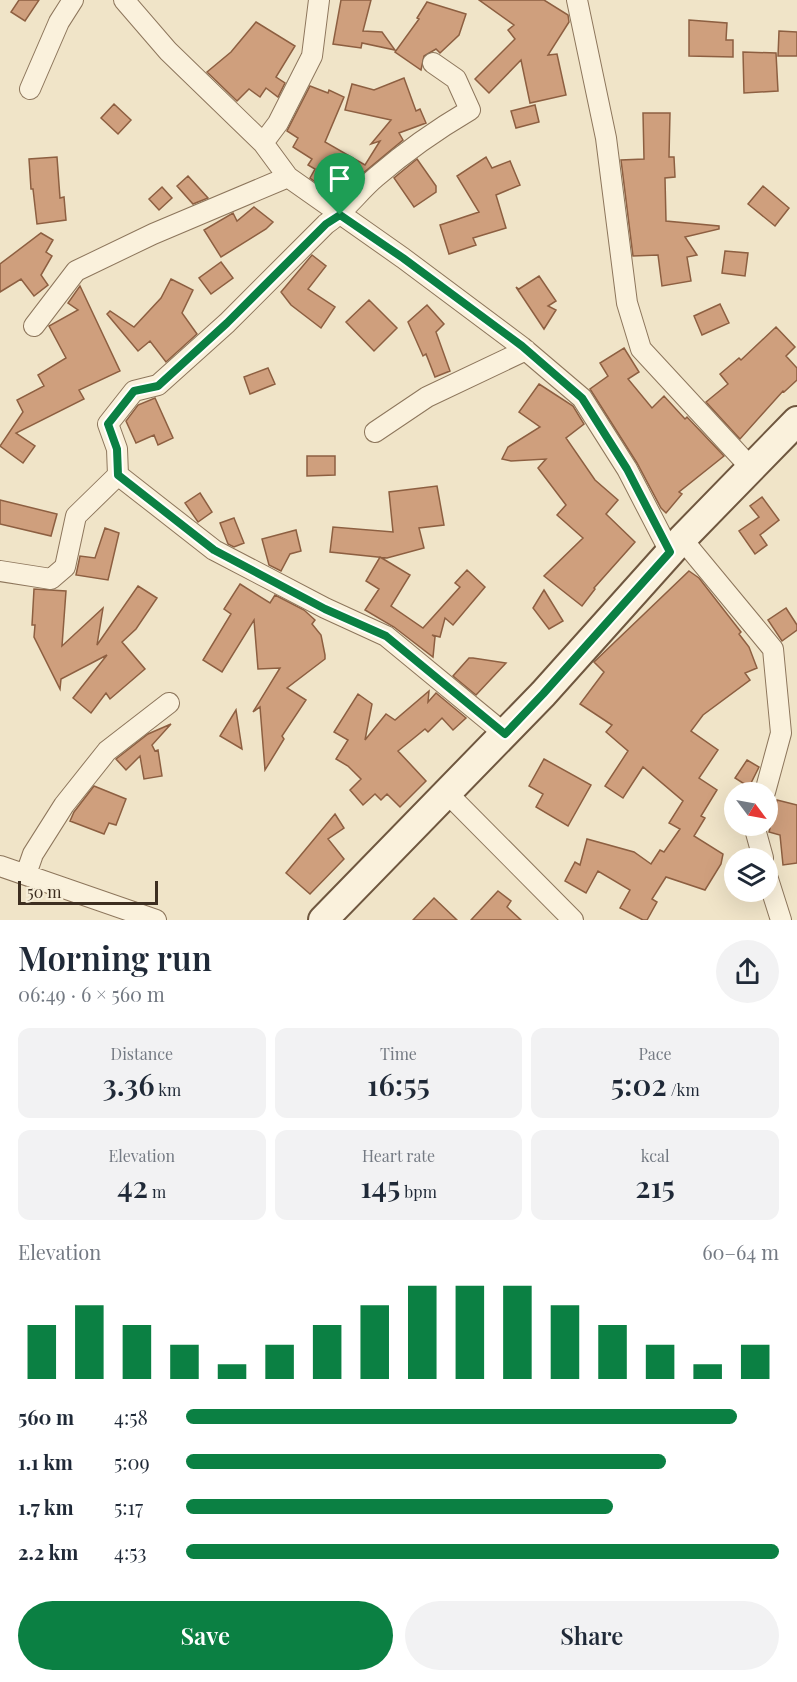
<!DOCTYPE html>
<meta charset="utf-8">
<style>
:root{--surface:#fff;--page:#f2f2f3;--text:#1f2937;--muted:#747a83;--accent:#0b8043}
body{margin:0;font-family:"Playfair Display",serif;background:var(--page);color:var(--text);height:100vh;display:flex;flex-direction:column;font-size:22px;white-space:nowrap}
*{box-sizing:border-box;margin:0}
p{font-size:20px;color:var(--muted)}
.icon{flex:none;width:33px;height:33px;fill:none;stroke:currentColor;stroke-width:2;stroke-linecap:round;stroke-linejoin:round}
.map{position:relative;height:920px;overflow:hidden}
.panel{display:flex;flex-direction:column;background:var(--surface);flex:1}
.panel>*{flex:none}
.needle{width:39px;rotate:122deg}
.buttons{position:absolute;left:724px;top:782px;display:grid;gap:12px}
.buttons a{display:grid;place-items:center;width:54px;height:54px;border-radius:50%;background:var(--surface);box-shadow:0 6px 24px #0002;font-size:30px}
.scale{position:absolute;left:18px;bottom:15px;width:140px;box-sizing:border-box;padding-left:6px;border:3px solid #3d2e20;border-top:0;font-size:16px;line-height:21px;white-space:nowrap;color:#3d2e20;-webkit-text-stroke:4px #f7eed8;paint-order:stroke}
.pin{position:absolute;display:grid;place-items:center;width:51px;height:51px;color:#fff;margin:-62px -26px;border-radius:50% 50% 50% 0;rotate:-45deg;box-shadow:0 0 6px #0007}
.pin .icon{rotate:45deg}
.round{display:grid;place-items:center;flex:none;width:63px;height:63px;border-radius:32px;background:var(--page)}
.head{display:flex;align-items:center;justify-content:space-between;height:102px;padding:0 18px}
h1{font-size:33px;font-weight:600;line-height:45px}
.figures{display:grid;grid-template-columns:repeat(3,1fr);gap:9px;height:102px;padding:6px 18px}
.figures div{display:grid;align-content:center;border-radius:12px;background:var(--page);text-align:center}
.figures b{font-size:30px;font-weight:600}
.figures small{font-size:16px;font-weight:400}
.figures p{font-size:16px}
.chart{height:168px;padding:12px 18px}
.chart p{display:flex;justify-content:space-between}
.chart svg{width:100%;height:108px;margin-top:6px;stroke:var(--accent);stroke-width:6}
.button{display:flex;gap:12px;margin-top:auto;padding:12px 18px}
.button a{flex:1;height:69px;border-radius:36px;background:var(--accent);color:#fff;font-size:24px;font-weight:600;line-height:69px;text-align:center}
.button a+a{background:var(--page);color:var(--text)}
ul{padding:0 18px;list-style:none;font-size:20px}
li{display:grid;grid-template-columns:96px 72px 1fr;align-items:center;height:45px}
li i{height:15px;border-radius:8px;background:var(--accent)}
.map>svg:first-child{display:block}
</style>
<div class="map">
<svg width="797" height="920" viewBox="0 0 797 920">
<rect width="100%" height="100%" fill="#f0e4c8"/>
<!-- building -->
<path fill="#cf9f7d" stroke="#8d5f41" stroke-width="1.5" d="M19,0H39L25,21L11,12Z
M341,0H371L363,31L382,32L395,50L362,43L361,48L333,44Z
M479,0H544L568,15L569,22L548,55L557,54L566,95L530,103L521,60L489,93L475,79L515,39L508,30L514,25Z
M427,2L466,14L459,35L440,53L436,49L424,56L421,70L395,52L419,19L417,18Z
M689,20L727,23L726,40H733V57L689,56Z
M256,22L295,46L276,77L285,83L278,97L266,88L260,97L249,89L237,101L207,72L231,52Z
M779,31L797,32V56H778Z
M743,52L776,53L778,91L744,93Z
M404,78L416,111L420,109L426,123L399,133L403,140L362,174L338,198L310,178L315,169L308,165L312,159L293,147L298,138L287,131L310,86L328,93L329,90L344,97L325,142L365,165L380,141L371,144L391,120L345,110L352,84L374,90Z
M114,104L131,120L118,134L101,118Z
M535,105L539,122L516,128L511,111Z
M643,113H670L669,157H674L675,177L665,178L666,221L719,226V229L685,237L697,255L687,257L691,281L662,286L658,255L633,256L621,160L644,159Z
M57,157L60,198L64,197L66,220L37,224L33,189H31L29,159Z
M486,157L492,168L510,161L520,185L496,195L506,228L473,238L476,245L449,254L440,225L479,212L457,176Z
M417,159L436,186V192L414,207L394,178Z
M188,176L208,198L193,204L177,186Z
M763,186L789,208L775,226L748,204Z
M162,187L172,198L159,210L149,199Z
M254,207L273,222L266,229L221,257L204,230L233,213L237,221Z
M41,233L53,240L46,252L52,256L41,275L48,285L34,296L21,279L0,292V264Z
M725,251L748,253L745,276L722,273Z
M312,255L326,266L308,289L335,307L321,328L291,305L281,292Z
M221,262L233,278L211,294L199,278Z
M539,276L556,301L548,306L556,310L544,329L516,287L519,289Z
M171,279L193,290L182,313L197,334L166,362L150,341L138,351L107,314L110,311L134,327L161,298Z
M80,286L120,371L79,390L84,399L16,433L35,446L23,463L0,446L23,412L17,400L44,386L38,375L66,358L49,326L78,310L68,303Z
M369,300L397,328L374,351L346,322Z
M720,304L729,323L702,335L694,316Z
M427,305L444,324L436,332L450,371L435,377L426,354L423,356L408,322Z
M776,327L795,347L786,356L797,368V380L784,392L783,391L740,439L706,402L728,384L720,374L739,358L741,360Z
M624,348L639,372L628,379L652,408L664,396L685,419L687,417L724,456L679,492L682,494L666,513L661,508L637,463L590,389L608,376L600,363Z
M268,368L275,384L250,394L244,377Z
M539,384L573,406L584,424L566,438L595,480L618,500L606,514L635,542L594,588L595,589L582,606L544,576L583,538L557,515L566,505L538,468L546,459L511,461L502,459L508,447L540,427L519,412Z
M155,398L173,438L158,445L154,435L136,443L126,421L138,405Z
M307,456H335V475L307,476Z
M437,486L444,525L419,528L424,548L387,558L330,552L333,527L393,532L389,492Z
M200,493L212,512L198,522L185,503Z
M762,497L779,520L760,535L767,545L755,554L739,531L759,517L750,506Z
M0,500L57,514L51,536L0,524Z
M234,518L244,543L234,547L228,544L220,523Z
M105,528L119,533L108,580L76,575L80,556L95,558Z
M296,530L301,551L290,554L281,571L269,565L262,539Z
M380,557L410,575L391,606L423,628L460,587L455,583L467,570L485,587L453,625L445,618L440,637L432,635L435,637L433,657L394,627L365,610L379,589L366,581Z
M689,571L699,578L741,632L739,634L749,647L757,668L745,673L750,680L703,715L691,731L718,750L699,778L717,790L701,816L705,818L694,836L723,854L721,864L705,890L666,877L652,899L657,902L647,920H643L620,908L630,890L598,871L586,893L565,881L575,862L580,865L587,839L634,852L651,864L660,850L664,852L680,829L669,823L683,801L643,767L623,798L605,786L628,751L606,732L612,725L580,704L604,672L594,662Z
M240,584L270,603L275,595L304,610L315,620L312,624L321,635L325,655V659L287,688L306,700L282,736L284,739L265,770L260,707L253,712L280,668L258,669L254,620L222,672L203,660L231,614L224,609Z
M138,586L157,598L136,629L122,642L145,669L110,699L106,693L91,713L73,698L107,655L61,679L60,689L34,637L35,625H32L34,589L66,591L62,646L103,608L97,645Z
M544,590L563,621L549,629L533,608Z
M786,608L797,625V630L782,641L768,620Z
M469,658H473L506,663L476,695L453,676Z
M429,691L428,702L436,693L466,718L453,730L442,718L428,732L425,729L398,751L426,781L400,807L387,794L381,800L375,794L363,805L350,790L361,779L348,766L336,759L348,740L334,732L358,694L372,704L365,740L386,714L395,720Z
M236,710L242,749L220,736Z
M171,724L152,745L155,751L158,750L162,776L144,779L140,756L126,770L116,759L148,734Z
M544,759L591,785L568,826L536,807L543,794L529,786Z
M747,760L759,767L749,787L735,778Z
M94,786L126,799L116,825L109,823L104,834L70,821L74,812Z
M777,800L797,805V863L783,865L780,835L769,832Z
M335,814L344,828L328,839L344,859L310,894L286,873Z
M498,891L511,901L507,907L521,920H471Z
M434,898L457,920H413Z"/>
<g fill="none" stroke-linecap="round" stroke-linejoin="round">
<!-- street casing -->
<g stroke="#8d765c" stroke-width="22">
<path id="street" d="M124,0L168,51L263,143L288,177L403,258L522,347L582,398L627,469L670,552
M577,0L606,138L627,303L641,349L752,469
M433,63L456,79L470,110C436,130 406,151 376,177C358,192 346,211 326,224L227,323L158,385L134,391L108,424L117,449L118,475L214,550L325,608L386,636L505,734
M30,89L59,22L73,0
M263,143L278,123L312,56L319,0
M34,326L76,271L153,234L288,177
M375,432L427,397L526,350
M682,539L773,649L781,733L765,792
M0,571L51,579L65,567L76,516L118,475
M447,793L573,920
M756,825L755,829L763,858
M0,866L156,920
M26,874L33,854L64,805L107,751L169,703
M768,879L781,920"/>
</g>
<!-- secondary casing -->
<g stroke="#6f573f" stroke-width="32">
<path id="secondary" d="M323,920L543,694L682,539L797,421"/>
</g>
<!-- street -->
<use href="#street" stroke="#faf1dc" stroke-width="20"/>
<!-- secondary -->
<use href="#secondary" stroke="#faf1dc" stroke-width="28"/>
</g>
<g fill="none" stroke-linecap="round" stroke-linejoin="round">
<!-- route casing -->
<g stroke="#fff" stroke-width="12">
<path id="route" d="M340,215L403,258L522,346L582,398L627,469L670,552L543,694L505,734L386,636L325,609L214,550L118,475L117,449L108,424L134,391L158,386L227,323L326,224Z"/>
</g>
<!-- route -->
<use href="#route" stroke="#0b8043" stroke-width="8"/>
</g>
</svg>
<div class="buttons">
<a><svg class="needle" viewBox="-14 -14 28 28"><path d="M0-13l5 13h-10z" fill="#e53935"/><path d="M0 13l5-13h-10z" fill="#747a83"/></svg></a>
<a><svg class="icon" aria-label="layers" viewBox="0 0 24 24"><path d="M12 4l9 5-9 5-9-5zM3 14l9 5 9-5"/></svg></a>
</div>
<div class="scale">50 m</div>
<div class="pin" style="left:340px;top:215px;background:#1e9e55"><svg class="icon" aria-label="arrive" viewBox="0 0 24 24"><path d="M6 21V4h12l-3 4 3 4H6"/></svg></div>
</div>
<section class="panel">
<div class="head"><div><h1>Morning run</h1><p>06:49 · 6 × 560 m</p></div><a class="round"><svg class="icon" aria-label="share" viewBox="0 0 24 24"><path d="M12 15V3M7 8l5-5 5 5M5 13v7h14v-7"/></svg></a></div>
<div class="figures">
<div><p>Distance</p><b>3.36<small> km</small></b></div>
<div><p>Time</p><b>16:55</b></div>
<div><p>Pace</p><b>5:02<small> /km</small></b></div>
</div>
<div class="figures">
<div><p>Elevation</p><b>42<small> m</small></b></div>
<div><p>Heart rate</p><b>145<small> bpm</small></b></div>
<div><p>kcal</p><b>215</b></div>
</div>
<div class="chart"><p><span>Elevation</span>60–64 m</p>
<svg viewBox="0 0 160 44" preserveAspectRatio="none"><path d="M5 44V22M15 44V14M25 44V22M35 44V30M45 44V38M55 44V30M65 44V22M75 44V14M85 44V6M95 44V6M105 44V6M115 44V14M125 44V22M135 44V30M145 44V38M155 44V30"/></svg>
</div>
<ul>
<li><b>560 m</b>4:58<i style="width:93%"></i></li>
<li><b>1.1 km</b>5:09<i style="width:81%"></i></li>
<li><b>1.7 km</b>5:17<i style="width:72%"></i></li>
<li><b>2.2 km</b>4:53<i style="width:100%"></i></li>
</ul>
<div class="button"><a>Save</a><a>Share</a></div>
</section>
